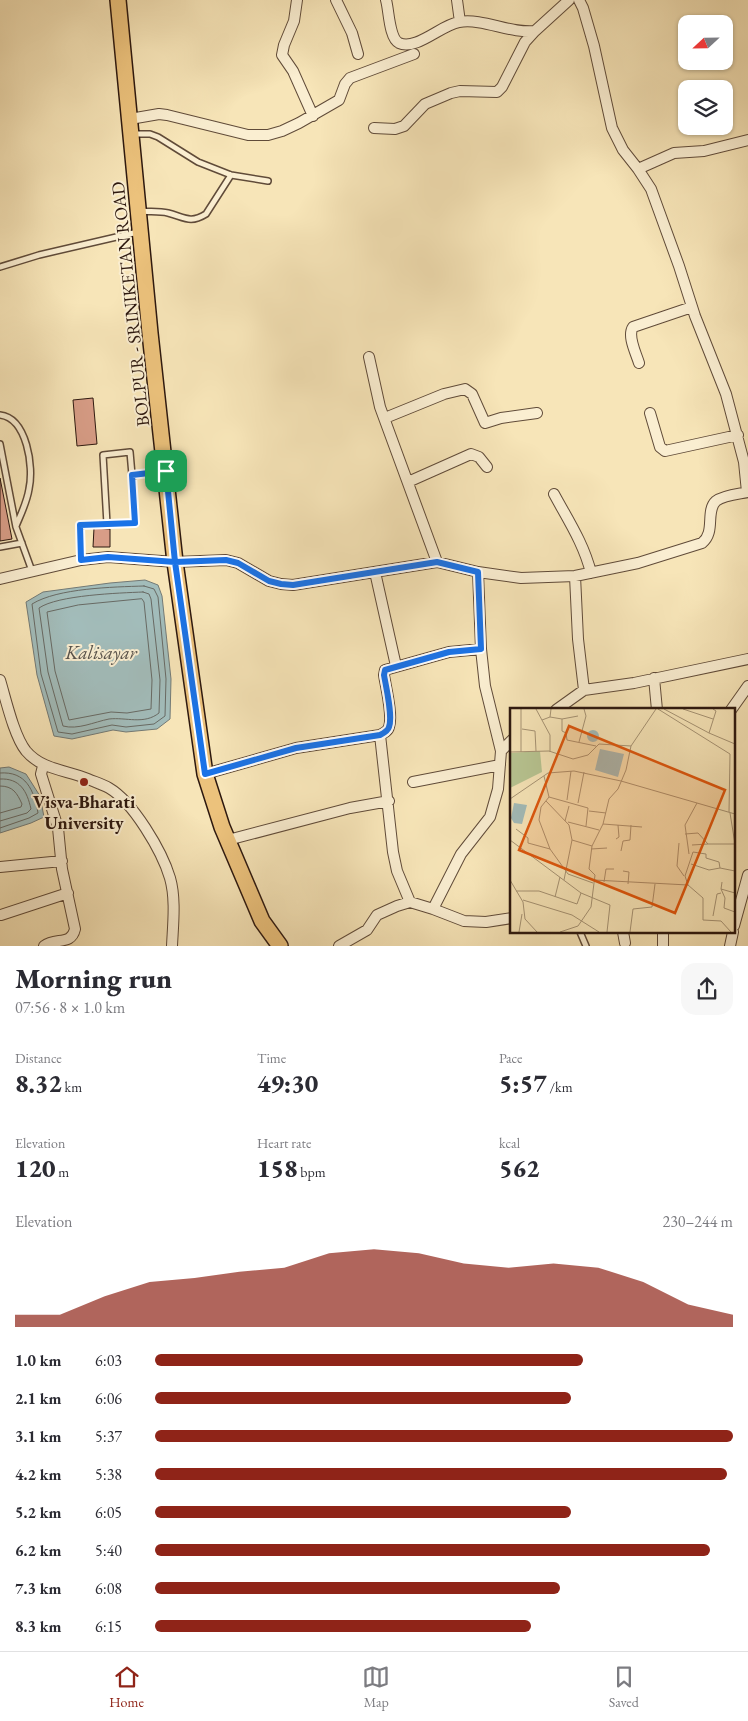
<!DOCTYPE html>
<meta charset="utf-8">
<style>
:root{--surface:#fff;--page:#f7f7f7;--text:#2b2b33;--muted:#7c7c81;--line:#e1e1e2;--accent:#8f2418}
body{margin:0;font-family:"EB Garamond",serif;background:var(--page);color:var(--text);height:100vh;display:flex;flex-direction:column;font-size:19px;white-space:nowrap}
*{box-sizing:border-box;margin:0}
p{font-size:16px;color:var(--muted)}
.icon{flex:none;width:28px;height:28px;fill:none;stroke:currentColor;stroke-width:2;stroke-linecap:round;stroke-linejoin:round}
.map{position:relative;height:946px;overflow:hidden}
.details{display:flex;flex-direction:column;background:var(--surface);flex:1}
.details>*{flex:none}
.needle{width:32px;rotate:248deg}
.tools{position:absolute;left:678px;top:15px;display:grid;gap:10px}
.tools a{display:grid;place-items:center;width:55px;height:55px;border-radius:10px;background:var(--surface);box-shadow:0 1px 4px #0004;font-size:25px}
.pin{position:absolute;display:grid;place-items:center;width:42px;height:42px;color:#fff;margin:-21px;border-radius:10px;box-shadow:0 2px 8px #0006}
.round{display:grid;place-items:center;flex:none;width:52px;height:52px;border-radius:15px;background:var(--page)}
.headline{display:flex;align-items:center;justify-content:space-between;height:85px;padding:0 15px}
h1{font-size:28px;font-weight:800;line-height:38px}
.metrics{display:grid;grid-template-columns:repeat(3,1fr);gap:8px;height:85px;padding:5px 15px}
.metrics div{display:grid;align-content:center}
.metrics b{font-size:25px;font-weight:800}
.metrics small{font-size:14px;font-weight:400}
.metrics p{font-size:14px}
.chart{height:140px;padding:10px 15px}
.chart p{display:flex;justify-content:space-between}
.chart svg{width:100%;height:90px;margin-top:5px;fill:var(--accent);opacity:.7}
ul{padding:0 15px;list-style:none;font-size:16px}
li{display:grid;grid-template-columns:80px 60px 1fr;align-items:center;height:38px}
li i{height:12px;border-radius:6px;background:var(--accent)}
.tabs{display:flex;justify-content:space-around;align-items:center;height:70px;border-top:1px solid var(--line);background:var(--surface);font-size:14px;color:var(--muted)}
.tabs a{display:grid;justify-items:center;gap:2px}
.tabs .current{color:var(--accent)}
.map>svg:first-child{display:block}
</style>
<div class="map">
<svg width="748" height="946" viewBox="0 0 748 946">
<rect width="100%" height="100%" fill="#f7e5b8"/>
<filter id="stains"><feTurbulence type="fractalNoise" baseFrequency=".004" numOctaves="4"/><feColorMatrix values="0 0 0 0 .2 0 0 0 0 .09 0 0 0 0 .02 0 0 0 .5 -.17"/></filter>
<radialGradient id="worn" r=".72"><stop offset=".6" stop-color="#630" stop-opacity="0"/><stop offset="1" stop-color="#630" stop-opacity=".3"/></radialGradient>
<!-- water -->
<path fill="#a2bcba" stroke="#737a76" d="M145,580L158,585L162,596L171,679L170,719L157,729L126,732L113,730L72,739L54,736L37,675L26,602L43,592L110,583Z
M9,767L26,774L40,796L44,817L31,823L0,833V768Z"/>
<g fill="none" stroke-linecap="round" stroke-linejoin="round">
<!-- shore -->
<path stroke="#686a64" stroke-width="1" d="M144,586L154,589L158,597L166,679L165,716L154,724L126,727L112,725L72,734L58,732L41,674L32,604C58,588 113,587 144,586Z
M143,592L149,594L151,599L160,680L159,713C144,725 126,717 109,719C94,722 78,730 63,726L48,672L39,608C58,595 119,593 143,592Z
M142,599L144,602L152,680L151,709L127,713L111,712L69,720L55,671L47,612L78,605Z
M0,773C26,771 34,790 38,813L29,818L0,828
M0,779C20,778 27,791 31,809L27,813L0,821
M0,786C13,786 17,793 22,804L21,807L0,813"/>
</g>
<!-- building -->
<path fill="#d89d87" stroke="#2d180f" d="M93,398L97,444L77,446L73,400Z
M0,478L12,539L0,541Z
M94,528L110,529V547H93Z"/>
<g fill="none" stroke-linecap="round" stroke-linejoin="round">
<!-- lane casing -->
<g stroke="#604b39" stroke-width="8">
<path id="lane" d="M132,134H150L158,137L198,162L231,175L268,181
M140,211C149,212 159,211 168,213C184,217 190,224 206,214L231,175
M0,267L39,255L138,232
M0,415C27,418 34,467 29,489C27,502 21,514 16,526
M0,444L16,527L32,571
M132,475L130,452L103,455L107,524L135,523L132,475L162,471
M0,547L22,543
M81,560L80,525L107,524
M580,932L586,946"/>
</g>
<!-- street casing -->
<g stroke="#604b39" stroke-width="12">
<path id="street" d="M297,0L294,21L284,45L282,55L293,71L313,116
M336,0L352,33L358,54
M386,0C389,10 389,38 399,43C416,51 441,25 459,22C484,18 510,34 535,31L569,0
M457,0L460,22
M579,0L583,8L594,46L612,128L623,150L638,169L651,189L679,266L695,316L726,394L744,462L747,492
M130,119L159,114L167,115L248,135H268L282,131L299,123L339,100L345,84L350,78L414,54
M374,128L395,129L404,126L425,104L451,93L460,91L497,92L502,87L525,42L535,31
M638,169L674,153L704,151L748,140
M369,357L380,407L437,562
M639,363C636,353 627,336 633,327L692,307
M650,413L660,447L665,451L738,435
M385,418L444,394L465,389L472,394L485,423L501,418L537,413
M408,482L471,454L479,457L487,467
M554,494C568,520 584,544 591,573
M375,572L396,666
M478,572L481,649L485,686L501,751
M575,576L578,639L584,690
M0,579L81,560L108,557L175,562L226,560L238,563L269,581L281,584L293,585L437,562L478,572L521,578L575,576L638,563L702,543C716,532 705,511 716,501C724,495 739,494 748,492
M654,678L657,710
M0,680C6,700 14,736 26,751C42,770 67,770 88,779C95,782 102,784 109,788C133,802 162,851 170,878C176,899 173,924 172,946
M556,710L584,690L634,683L748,659
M731,710L748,686
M380,735L393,852L397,871L410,902
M43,766L41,774L58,828L62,869L75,929C71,946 56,937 44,946
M205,774L296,748L380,735C384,733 388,731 389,727C393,716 386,688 384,675L385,670L449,652L481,649
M413,782L500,765
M228,840L350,808L389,801
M0,867L62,861
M433,909L461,854L490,817L498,789L501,751L512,740
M1,915L68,893
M734,926L748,875
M623,932L625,943
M339,946L367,930L377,915L397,906L410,902L433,909L464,921L486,922L512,918
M663,946V932
M730,946L733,932"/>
</g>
<!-- primary casing -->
<g stroke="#2d180f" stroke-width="18">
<path id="primary" d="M118,0L150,333L175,562L205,774L222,827L262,921L280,946"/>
</g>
<!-- lane -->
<use href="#lane" stroke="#faeed1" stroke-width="5"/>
<!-- street -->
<use href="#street" stroke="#faeed1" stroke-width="10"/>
<!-- primary -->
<use href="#primary" stroke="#ecc27c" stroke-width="15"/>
</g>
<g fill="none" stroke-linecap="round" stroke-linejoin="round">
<!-- route casing -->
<g stroke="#fff" stroke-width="10">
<path id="route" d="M166,471L132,475L135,523L80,525L81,560L108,557L175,562L226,560L238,563L269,581L281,584L293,585L437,562L478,572L481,649L449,652L385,670L384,675C386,687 393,716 389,727C388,731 384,733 380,735L296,748L205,774L175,562L166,471"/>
</g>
<!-- route -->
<use href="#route" stroke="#1a73e8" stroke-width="6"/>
</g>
<!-- markers -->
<circle fill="#8f2418" stroke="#faeed1" stroke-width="2" cx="84" cy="782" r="5"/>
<g text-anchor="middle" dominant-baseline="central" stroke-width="4" stroke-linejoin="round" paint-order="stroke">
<!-- street labels -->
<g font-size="18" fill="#2d180f" stroke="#faeed1">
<text transform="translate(130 304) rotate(-96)">BOLPUR - SRINIKETAN ROAD</text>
</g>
<!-- poi labels -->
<g font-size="18" font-weight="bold" fill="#2d180f" stroke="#faeed1">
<text x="84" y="801">Visva-Bharati<tspan x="84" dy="21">University</tspan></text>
</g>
<!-- water labels -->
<g font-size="19" font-style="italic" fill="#56514b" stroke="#faeed1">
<text x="101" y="652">Kalisayar</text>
</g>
</g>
<!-- overview -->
<g transform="translate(510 708)">
<rect width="225" height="225" fill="#f7e5b8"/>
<path d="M30,43L32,64L0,80V45Z" fill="#b8c693"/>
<path d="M77 28a6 6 0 1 1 12 0a6 6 0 1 1-12 0ZM90,41L114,46L108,69L85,62ZM4,95L17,97L12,116L4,115L1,110Z" fill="#a2bcba"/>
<path fill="none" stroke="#a69374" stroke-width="1" d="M11,1V44M26,1L40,27V44M148,1L220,46L219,104M154,1L199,25M173,1L203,11M203,1L206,3L199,25L225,36M40,9L52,11V23L56,25L57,32L86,38M52,11L68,8M32,12L40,9L41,1M12,21L25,23L26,43M69,34L76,8L74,1M0,44L39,43L63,51L78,47L89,36L121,38M34,68L39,89L31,99L29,112L40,141M39,89L78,100L76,118M0,91L38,65L64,63L111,73L225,106M57,92L61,63M36,93L59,117L62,132L54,172M68,95L74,64M79,103L96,105M55,113L59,98M58,114L89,122M93,116L132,119M6,121L18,130V135L40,141L58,166L83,175M175,126L188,125L198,136H225L220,105M106,131L109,129L108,117M0,132L71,185L100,197L97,224M62,132L82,138M169,135L167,158L174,168M182,137L198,136M81,141L97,140M111,143L113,133L120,132L121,117M179,146L175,117L187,95M181,156L199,162L210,160M113,163L119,164L118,176M0,172L13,194L15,211L27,224M84,172L178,177M94,174L96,161H104M212,174L211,181L225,185M211,181L215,190L214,200L225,204M6,183H29L67,196L71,185M45,189L50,169M13,192L62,207L89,224M203,208L207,186L211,185M9,224L12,206M50,224L68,218L81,199L85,167L79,161L82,138L93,116L99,91L108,81L116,62L121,38L146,1M120,224L123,201L142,199L145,176M221,224L211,213L193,212V190L178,177L175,168L183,144L196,146V150L209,154L210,160L225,163"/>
<path fill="#df560c" fill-opacity="0.15" stroke="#df560c" stroke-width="2.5" d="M59,18L215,82L165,205L9,142Z"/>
<rect width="225" height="225" fill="none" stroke="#2d180f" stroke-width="2.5"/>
</g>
<rect width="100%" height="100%" filter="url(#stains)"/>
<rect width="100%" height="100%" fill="url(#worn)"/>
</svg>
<div class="tools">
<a><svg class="needle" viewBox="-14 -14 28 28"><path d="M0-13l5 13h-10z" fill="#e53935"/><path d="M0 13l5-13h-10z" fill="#7c7c81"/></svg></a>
<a><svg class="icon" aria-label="layers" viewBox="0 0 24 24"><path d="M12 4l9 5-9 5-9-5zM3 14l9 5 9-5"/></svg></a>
</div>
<div class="pin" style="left:166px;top:471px;background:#1e9e55"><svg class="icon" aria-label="arrive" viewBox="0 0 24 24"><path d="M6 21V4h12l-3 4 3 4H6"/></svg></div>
</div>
<section class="details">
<div class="headline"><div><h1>Morning run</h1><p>07:56 · 8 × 1.0 km</p></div><a class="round"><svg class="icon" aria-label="share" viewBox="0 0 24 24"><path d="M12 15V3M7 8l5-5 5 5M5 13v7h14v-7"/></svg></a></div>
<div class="metrics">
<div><p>Distance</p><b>8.32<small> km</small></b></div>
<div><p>Time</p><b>49:30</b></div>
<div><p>Pace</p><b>5:57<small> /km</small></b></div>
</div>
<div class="metrics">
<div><p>Elevation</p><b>120<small> m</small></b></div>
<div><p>Heart rate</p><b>158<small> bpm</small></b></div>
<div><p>kcal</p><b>562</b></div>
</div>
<div class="chart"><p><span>Elevation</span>230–244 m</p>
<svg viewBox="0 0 160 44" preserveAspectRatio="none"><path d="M0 44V38L10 38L20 29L30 22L40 20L50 17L60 15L70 8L80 6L90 8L100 13L110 15L120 13L130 15L140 22L150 33L160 38V44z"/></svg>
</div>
<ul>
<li><b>1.0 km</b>6:03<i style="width:74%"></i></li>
<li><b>2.1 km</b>6:06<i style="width:72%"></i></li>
<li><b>3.1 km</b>5:37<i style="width:100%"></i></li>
<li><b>4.2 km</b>5:38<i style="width:99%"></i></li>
<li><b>5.2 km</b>6:05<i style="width:72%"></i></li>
<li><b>6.2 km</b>5:40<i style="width:96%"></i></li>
<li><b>7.3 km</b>6:08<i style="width:70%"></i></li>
<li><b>8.3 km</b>6:15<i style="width:65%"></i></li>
</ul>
</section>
<nav class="tabs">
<a class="current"><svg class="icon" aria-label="home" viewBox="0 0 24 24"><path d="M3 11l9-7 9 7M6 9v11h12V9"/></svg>Home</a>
<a><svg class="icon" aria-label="map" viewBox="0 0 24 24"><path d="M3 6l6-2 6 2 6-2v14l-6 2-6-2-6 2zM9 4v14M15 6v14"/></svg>Map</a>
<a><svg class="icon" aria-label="saved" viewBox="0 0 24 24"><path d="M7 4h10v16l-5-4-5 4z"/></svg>Saved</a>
</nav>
